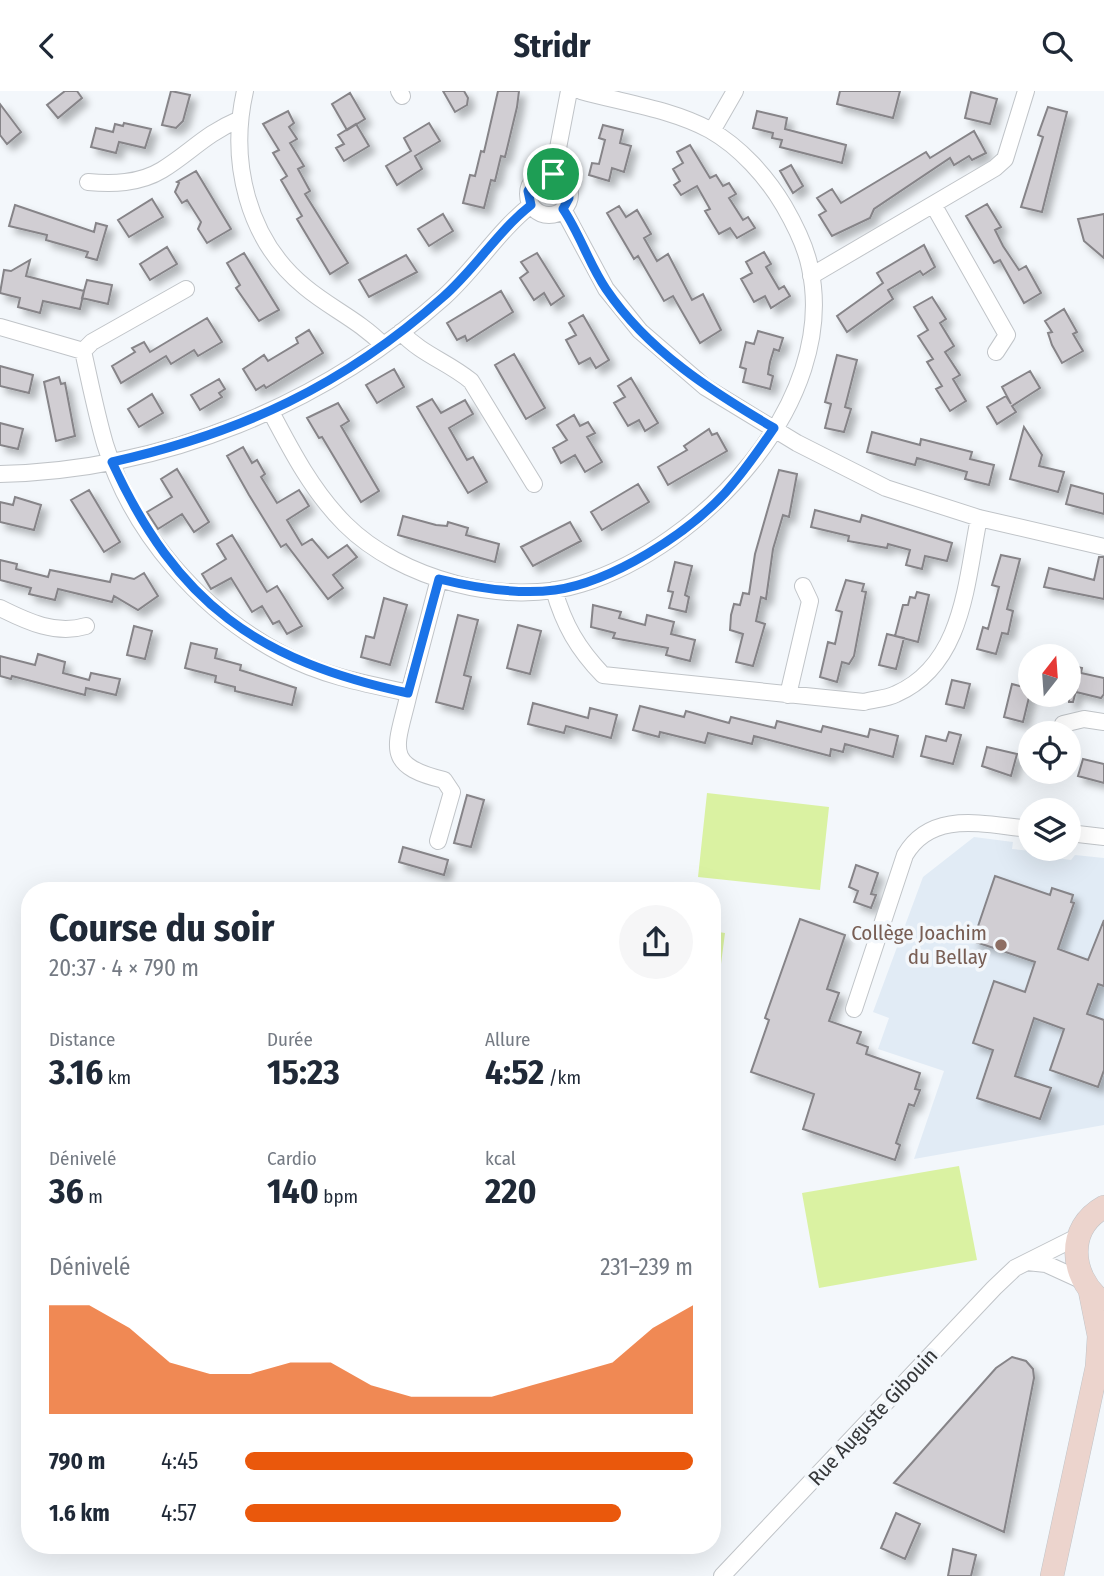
<!DOCTYPE html>
<html lang="fr">
<meta charset="utf-8">
<style>
:root{--surface:#fff;--page:#f6f6f7;--text:#1f2937;--muted:#747a83;--accent:#ea580c}
body{margin:0;font-family:"Fira Sans Condensed",sans-serif;background:var(--page);color:var(--text);height:100vh;display:flex;flex-direction:column;font-size:26px;white-space:nowrap}
*{box-sizing:border-box;margin:0}
p{font-size:23px;color:var(--muted)}
.icon{flex:none;width:38px;height:38px;fill:none;stroke:currentColor;stroke-width:2;stroke-linecap:round;stroke-linejoin:round}
.map{position:relative;flex:1;overflow:hidden}
.panel{position:absolute;left:21px;top:791px;width:700px;height:672px;display:flex;flex-direction:column;background:var(--surface);border-radius:28px;box-shadow:0 7px 28px #0002}
.panel>*{flex:none}
.needle{width:46px;rotate:17deg}
.controls{position:absolute;left:1018px;top:553px;display:grid;gap:14px}
.controls a{display:grid;place-items:center;width:63px;height:63px;border-radius:50%;background:var(--surface);box-shadow:0 7px 28px #0002;font-size:35px}
.pin{position:absolute;display:grid;place-items:center;width:60px;height:60px;color:#fff;margin:-30px;border:4px solid #fff;border-radius:50%;box-shadow:0 2px 7px #0007}
.round{display:grid;place-items:center;flex:none;width:74px;height:74px;border-radius:37px;background:var(--page)}
.headline{display:flex;align-items:center;justify-content:space-between;height:119px;padding:0 28px}
h1{font-size:38px;font-weight:700;line-height:52px}
.metrics{display:grid;grid-template-columns:repeat(3,1fr);gap:10px;height:119px;padding:7px 28px}
.metrics div{display:grid;align-content:center}
.metrics b{font-size:35px;font-weight:700}
.metrics small{font-size:19px;font-weight:400}
.metrics p{font-size:19px}
.chart{height:196px;padding:14px 28px}
.chart p{display:flex;justify-content:space-between}
.chart svg{width:100%;height:126px;margin-top:7px;fill:var(--accent);opacity:.7}
ul{padding:0 28px;list-style:none;font-size:23px}
li{display:grid;grid-template-columns:112px 84px 1fr;align-items:center;height:52px}
li i{height:18px;border-radius:9px;background:var(--accent)}
header{display:flex;justify-content:space-between;align-items:center;height:91px;padding:0 28px;background:var(--surface);font-size:32px;font-weight:700}
.map>svg:first-child{display:block}
</style>
<header><svg class="icon" aria-label="back" viewBox="0 0 24 24"><path d="M15 5l-7 7 7 7"/></svg>Stridr<svg class="icon" aria-label="search" viewBox="0 0 24 24"><circle cx="10" cy="10" r="6"/><path d="M15 15l6 6"/></svg></header>
<div class="map">
<svg width="1104" height="1485" viewBox="0 0 1104 1485">
<defs>
<filter id="shadow"><feDropShadow dx="6" dy="6" stdDeviation="3.5" flood-color="#0004"/></filter>
</defs>
<rect width="100%" height="100%" fill="#f3f7fb"/>
<!-- built -->
<path fill="#e1ebf5" d="M974,746L1013,751L1012,758L1054,762L1056,767L1071,769L1075,764L1104,767V1034L914,1068L944,980L878,958L889,927L873,921L923,786Z"/>
<!-- pitch -->
<path fill="#daf2a2" d="M707,702L829,716L820,799L698,786Z
M712,840L725,842L712,943Z
M959,1075L977,1169L819,1197L802,1102Z"/>
<!-- building -->
<path fill="#d1ced3" stroke="#868488" stroke-width="2" filter="url(#shadow)" d="M65,0H77L82,7L58,27L47,14Z
M171,0L190,4L183,30L176,37L162,34Z
M443,0H464L468,7L467,14L455,21Z
M498,0H519L517,16L505,66L501,65L495,90L491,89L484,117L463,112L470,84L475,85L481,60L484,61Z
M840,0H900L893,27L837,13Z
M971,1L997,8L990,33L965,27Z
M350,2L365,28L347,39L332,13Z
M0,13L21,41L7,53L0,44Z
M1048,16L1067,21L1042,121L1021,116L1043,46L1038,44Z
M288,20L294,32L289,36L297,48L290,52L304,75L298,78L310,100L305,103L348,172L330,183L297,128L302,125L281,89L287,85L273,62L279,59L263,33Z
M757,20L787,27L785,38L846,54L842,72L780,56L782,49L772,47L773,42L753,37Z
M124,32L151,38L145,57L119,51L116,62L91,56L96,37L113,41L115,33L123,35Z
M429,32L440,50L415,65L422,78L397,94L386,75L411,60L404,47Z
M356,33L369,55L344,70L336,57L344,53L338,44Z
M603,34L623,39L620,52L631,55L624,81L612,77L609,90L589,84L592,72L599,73L605,49L599,47Z
M974,40L986,62L972,69L969,65L954,74L950,67L874,118L870,127L832,145L819,124L826,120L817,107L832,98L841,112L926,61L930,67Z
M690,54L710,87L716,84L723,95L729,92L736,103L729,107L743,129L748,126L755,137L737,147L730,137L719,143L705,120L710,118L697,95L681,104L674,94L680,90L673,78L683,72L677,61Z
M791,74L803,95L793,102L780,80Z
M196,80L231,138L207,152L198,138L201,131L187,109L182,112L175,101L179,92L177,91Z
M152,108L163,126L129,146L118,129Z
M987,113L1001,136L995,139L1003,155L1019,179L1026,175L1041,202L1024,212L1000,169L994,172L966,125Z
M15,114L94,141L96,132L107,135L97,169L86,166L88,161L46,149L47,144L9,135Z
M619,115L626,126L637,119L651,143L644,147L657,170L668,163L692,209L703,203L721,239L700,252L673,205L664,210L638,165L634,168L607,122Z
M443,123L453,140L429,155L418,138Z
M1104,123V167L1084,150L1078,128Z
M924,154L935,176L923,184L920,180L888,199L893,208L847,241L837,225L883,192L877,182Z
M167,156L177,173L150,189L140,173Z
M764,161L771,173L766,176L779,198L784,195L790,205L771,217L765,205L754,211L741,188L752,182L746,171Z
M244,162L279,219L259,230L236,197L240,194L227,172Z
M537,162L564,205L551,214L544,202L534,209L520,187L528,181L521,171Z
M406,164L417,181L369,206L359,189Z
M30,169L26,185L84,200L80,218L43,210L40,222L18,216L20,207L0,202L4,179L11,180Z
M87,189L112,194L108,213L82,207Z
M501,200L513,221L467,250L465,245L457,249L447,232Z
M932,206L946,228L940,232L954,255L945,261L960,284L953,288L966,310L950,320L936,298L942,295L927,271L933,268L918,245L928,239L914,216Z
M1064,218L1077,241L1073,243L1083,260L1062,272L1052,254L1048,242L1052,241L1045,230Z
M583,224L609,269L596,277L590,267L579,273L566,249L576,244L569,232Z
M207,227L222,251L198,265L194,259L171,273L166,265L121,292L112,275L135,261L132,257L144,251L150,261Z
M309,239L323,262L266,297L264,294L256,299L243,278L264,264L268,270L298,252L296,247Z
M758,240L783,247L779,260L774,258L770,271L768,283L773,285L770,298L743,291L746,278L740,276L746,251L754,253Z
M514,263L545,317L526,328L495,274Z
M837,264L857,269L845,316L851,318L844,341L825,337L831,313L825,311Z
M0,275L33,284L29,302L0,295Z
M394,278L404,296L377,312L366,294Z
M1030,280L1040,297L1012,315L1016,321L997,333L987,316L1006,305L1011,313L1002,296Z
M59,286L61,293L65,292L75,345L56,350L44,291Z
M631,287L658,332L645,340L639,329L628,335L614,312L625,306L618,295Z
M219,288L225,298L219,302L222,306L200,319L191,304Z
M152,303L163,322L139,336L128,318Z
M432,308L441,322L465,309L473,323L449,337L467,369L473,366L487,391L468,402L417,316Z
M338,312L349,330L341,335L379,400L361,411L322,346L319,347L307,327Z
M574,324L580,335L588,331L595,342L587,346L602,371L585,381L575,364L561,372L553,357L567,349L557,334Z
M0,332L23,338L18,358L0,354Z
M1024,336L1042,364L1039,375L1064,381L1058,401L1010,388Z
M709,338L712,344L717,342L727,360L668,394L658,376L687,359L684,355Z
M872,341L920,354L921,348L972,361L970,368L994,374L989,394L965,388L967,381L917,367L915,374L867,361Z
M243,356L252,372L257,369L265,383L261,386L277,412L299,399L303,405L309,415L287,429L302,454L312,448L328,467L347,454L357,466L333,484L343,497L328,508L286,453L281,456L249,404L227,365Z
M177,378L209,431L194,441L182,423L158,438L147,421L172,406L161,388Z
M779,379L797,383L789,426L783,424L773,458L766,508L761,506L756,530L765,533L753,575L736,571L743,543L730,539L731,524L734,513L740,514L743,502L749,503L755,463Z
M638,393L649,411L602,439L591,421Z
M1071,394L1104,403V423L1066,413Z
M89,399L120,451L104,461L71,409Z
M15,406L41,414L34,439L0,431V411L13,414Z
M815,419L860,431L862,424L952,452L947,470L925,465L922,478L906,474L910,459L888,453L887,457L848,450L849,445L811,436Z
M403,425L436,434L447,435L448,431L468,437L466,444L499,453L495,471L398,444Z
M570,431L581,450L533,475L521,456Z
M232,444L267,501L277,495L302,535L287,543L279,530L273,533L262,515L252,521L231,487L211,498L202,483L226,468L217,453Z
M1001,464L1020,468L1007,518L1013,520L1008,543L1002,542L996,563L977,558L983,536L988,538L999,496L992,494Z
M1099,466H1104V508L1044,496L1049,477L1094,489Z
M0,469L17,473L16,478L48,486L50,479L110,491L112,483L134,488L144,482L158,505L138,519L114,505L112,511L58,498L55,509L29,503L31,497L0,489Z
M675,471L692,475L685,504L689,506L686,521L669,517L673,501L668,500Z
M846,489L864,493L862,500L866,501L854,565L849,573L842,571L837,591L820,586L828,551L835,553L842,521L836,519Z
M917,501L929,504L918,551L895,545L903,514H908L910,506L915,507Z
M384,507L407,514L390,574L361,566L366,545L374,547Z
M593,514L621,521L619,527L645,534L647,524L674,531L671,543L695,549L690,570L666,564L668,557L613,547L615,542L591,536Z
M458,524L478,529L464,584L471,586L463,618L436,611Z
M518,534L541,540L530,583L507,577Z
M134,535L152,540L145,568L127,564Z
M887,543L904,547L896,578L879,574Z
M191,552L217,558L215,567L241,574L240,579L296,597L292,614L235,600V596L215,591L216,585L185,577Z
M38,563L65,571L63,582L89,589L91,582L120,588L116,604L86,597L85,604L12,585L11,588L0,585V565L35,574Z
M1069,574L1082,577L1081,582L1104,587V603L1101,607L1076,601L1077,596L1073,611H1069Z
M952,589L970,593L964,617L946,613Z
M1012,593L1031,598L1023,631L1004,626Z
M533,612L588,627L590,617L617,624L611,647L566,635L564,642L528,633Z
M640,615L684,626L686,620L729,632L731,626L775,637L777,630L821,641L823,635L868,646L870,638L898,645L893,666L845,653L843,661L831,658L830,665L754,645L752,653L708,642L705,652L660,641L659,646L633,639Z
M949,641L961,644L953,673L921,665L926,645L946,650Z
M987,656L1017,663L1011,685L982,675Z
M1083,668L1104,673V692L1078,685Z
M467,704L484,709L471,756L454,752Z
M403,756L448,769L444,784L399,771Z
M856,774L878,782L871,803L876,804L871,817L854,811L858,800L849,796Z
M995,785L1050,804L1052,797L1073,804L1071,811L1074,812L1058,858L1088,869L1104,829V895L1098,893L1087,923L1104,929V979L1098,996L1050,979L1064,938L1034,927L1015,985L1051,997L1040,1028L977,1007L993,959L973,952L994,890L1025,901L1035,871L973,850Z
M800,828L845,844L827,898L839,902L829,930L861,941L857,952L868,956L866,963L920,982L915,998L920,999L914,1015L909,1013L896,1052L900,1054L895,1069L803,1038L814,1003L751,981L769,929L765,927Z
M1012,1266L1026,1270L1033,1278L1034,1287L1004,1441L894,1392L996,1277Z
M896,1422L920,1433L905,1468L881,1457Z
M953,1458L976,1464L971,1485H948Z"/>
<g fill="none" stroke-linecap="round" stroke-linejoin="round">
<!-- minor casing -->
<g stroke="#c0c4c8" stroke-width="18">
<path id="minor" d="M245,0C229,70 247,149 305,196C330,217 360,230 383,254
M399,0L402,5
M712,40L735,0
M528 103a21 21 0 1 1 42 0a21 21 0 1 1-42 0Z
M553,83L569,0
M88,91C112,93 139,93 162,79C190,62 205,43 238,29
M934,115L1007,244L996,261
M563,118L606,198L640,240L705,296L797,352L886,397L979,427L1104,456
M811,185L995,77L1005,68L1026,0
M0,236L83,260C90,291 96,322 105,353C132,442 201,520 282,563C320,584 366,593 409,602L439,488
M401,241C421,263 448,271 471,290L534,393
M83,260L92,251L186,198
M271,321C292,361 313,401 345,433C400,488 506,517 581,493C701,456 839,311 810,177C806,156 795,134 784,115C767,86 740,56 710,39C671,18 624,12 581,0
M0,383C164,379 322,315 444,206C476,177 498,140 531,114
M554,499C564,534 578,558 603,584L864,611C874,608 886,608 896,603C964,573 966,490 979,427
M0,517C28,531 56,544 86,535
M409,602C397,655 381,674 444,689L452,701L438,750
M788,604L810,510L803,495
M1063,633L1084,628L1104,631
M1069,742L1104,746
M854,918L905,764C932,718 985,734 1031,738
M1079,1145L1027,1171L1046,1173L1081,1189
M722,1485L994,1197L1015,1177L1027,1171"/>
</g>
<!-- secondary casing -->
<g stroke="#c0c4c8" stroke-width="24">
<path id="secondary" d="M1100,1209C1070,1184 1066,1137 1104,1116
M1052,1485L1097,1276L1099,1245L1090,1200"/>
</g>
<!-- minor -->
<use href="#minor" stroke="#fff" stroke-width="16"/>
<!-- secondary -->
<use href="#secondary" stroke="#ecd4cd" stroke-width="23"/>
</g>
<g fill="none" stroke-linecap="round" stroke-linejoin="round">
<!-- route casing -->
<g stroke="#fff" stroke-width="14">
<path id="route" d="M553,83L568,95L569,107L563,118C580,143 589,173 606,198C648,260 711,300 774,337C759,359 743,382 725,402C687,443 612,491 555,499C517,504 476,497 439,488L408,602C258,570 177,513 112,371C241,342 343,295 443,206C475,178 498,140 531,114L528,100L535,89Z"/>
</g>
<!-- route -->
<use href="#route" stroke="#1a73e8" stroke-width="9"/>
</g>
<!-- markers -->
<circle fill="#8d6e63" stroke="#f3f7fb" stroke-width="2.5" cx="1001" cy="854" r="7"/>
<g text-anchor="middle" dominant-baseline="central" stroke-width="7" stroke-linejoin="round" paint-order="stroke">
<!-- education labels -->
<g font-size="21" fill="#785e54" stroke="#f3f7fb" text-anchor="end">
<text x="987" y="842">Collège Joachim<tspan x="987" dy="24">du Bellay</tspan></text>
</g>
<!-- street labels -->
<g font-size="21" fill="#353739" stroke="#f3f7fb">
<text transform="translate(873 1326) rotate(-47)">Rue Auguste Gibouin</text>
</g>
</g>
</svg>
<div class="controls">
<a><svg class="needle" viewBox="-14 -14 28 28"><path d="M0-13l5 13h-10z" fill="#e53935"/><path d="M0 13l5-13h-10z" fill="#747a83"/></svg></a>
<a><svg class="icon" aria-label="locate" viewBox="0 0 24 24"><circle cx="12" cy="12" r="6"/><path d="M12 2v4M12 18v4M2 12h4M18 12h4"/></svg></a>
<a><svg class="icon" aria-label="layers" viewBox="0 0 24 24"><path d="M12 4l9 5-9 5-9-5zM3 14l9 5 9-5"/></svg></a>
</div>
<div class="pin" style="left:553px;top:83px;background:#1e9e55"><svg class="icon" aria-label="arrive" viewBox="0 0 24 24"><path d="M6 21V4h12l-3 4 3 4H6"/></svg></div>
<section class="panel">
<div class="headline"><div><h1>Course du soir</h1><p>20:37 · 4 × 790 m</p></div><a class="round"><svg class="icon" aria-label="share" viewBox="0 0 24 24"><path d="M12 15V3M7 8l5-5 5 5M5 13v7h14v-7"/></svg></a></div>
<div class="metrics">
<div><p>Distance</p><b>3.16<small> km</small></b></div>
<div><p>Durée</p><b>15:23</b></div>
<div><p>Allure</p><b>4:52<small> /km</small></b></div>
</div>
<div class="metrics">
<div><p>Dénivelé</p><b>36<small> m</small></b></div>
<div><p>Cardio</p><b>140<small> bpm</small></b></div>
<div><p>kcal</p><b>220</b></div>
</div>
<div class="chart"><p><span>Dénivelé</span>231–239 m</p>
<svg viewBox="0 0 160 44" preserveAspectRatio="none"><path d="M0 44V6L10 6L20 14L30 26L40 30L50 30L60 26L70 26L80 34L90 38L100 38L110 38L120 34L130 30L140 26L150 14L160 6V44z"/></svg>
</div>
<ul>
<li><b>790 m</b>4:45<i style="width:100%"></i></li>
<li><b>1.6 km</b>4:57<i style="width:84%"></i></li>
</ul>
</section>
</div>
